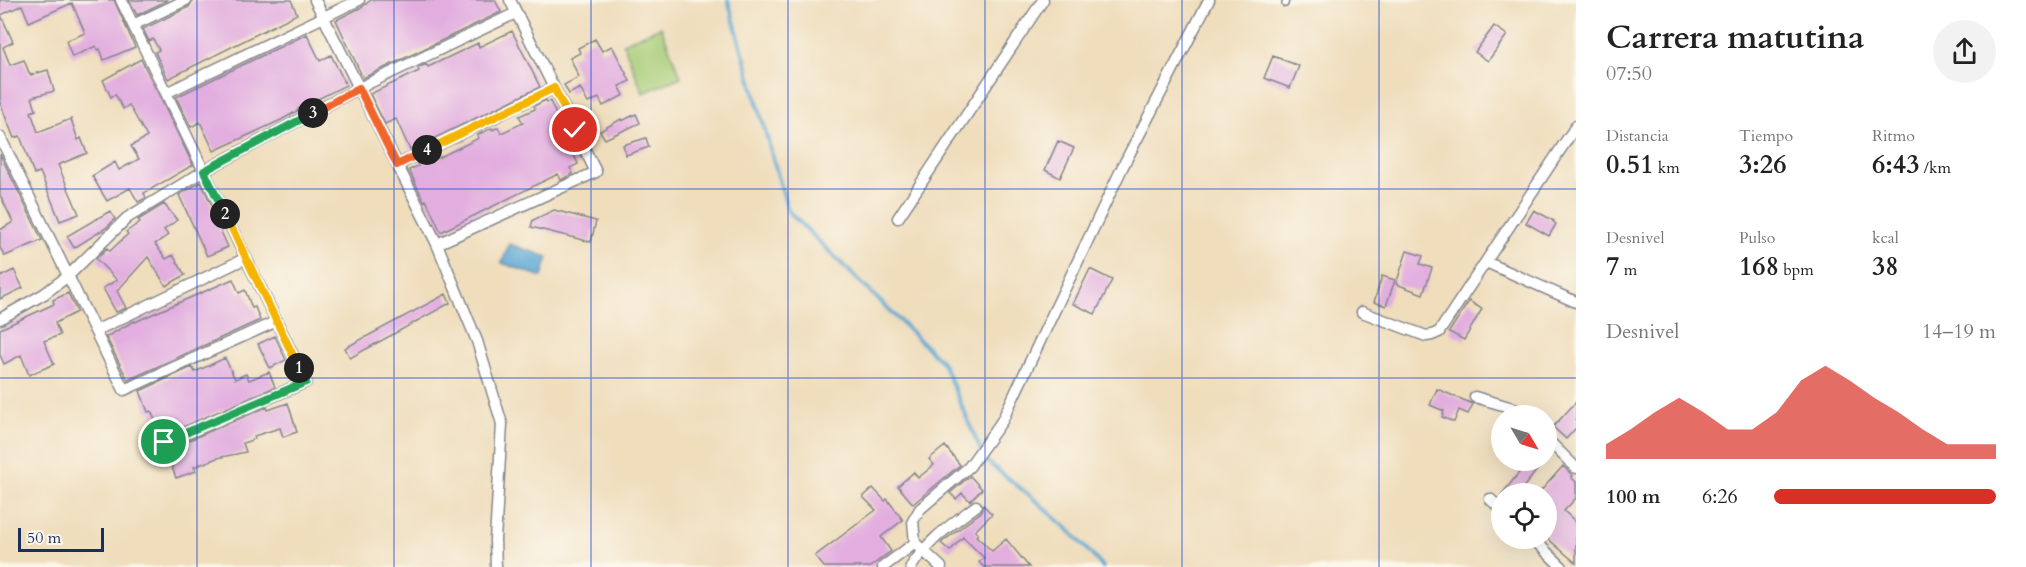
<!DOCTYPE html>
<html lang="es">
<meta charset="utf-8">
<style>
:root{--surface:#fff;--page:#f2f2f2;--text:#222;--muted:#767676;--accent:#d93025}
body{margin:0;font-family:Cardo,serif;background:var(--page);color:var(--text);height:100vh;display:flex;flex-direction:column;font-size:22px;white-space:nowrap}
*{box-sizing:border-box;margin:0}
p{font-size:20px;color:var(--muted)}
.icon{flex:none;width:33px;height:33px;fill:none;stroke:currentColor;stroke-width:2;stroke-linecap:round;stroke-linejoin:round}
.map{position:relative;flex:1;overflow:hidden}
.sheet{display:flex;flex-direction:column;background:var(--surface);width:450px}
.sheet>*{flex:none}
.needle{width:39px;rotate:128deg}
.controls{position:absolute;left:1491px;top:405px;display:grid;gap:12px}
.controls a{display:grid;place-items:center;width:66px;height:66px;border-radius:50%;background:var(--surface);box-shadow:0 6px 24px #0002;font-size:30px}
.scale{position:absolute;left:18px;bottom:15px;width:86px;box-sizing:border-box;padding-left:6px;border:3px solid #1b2f5e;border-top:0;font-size:16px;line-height:21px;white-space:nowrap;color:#1b2f5e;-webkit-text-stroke:4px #fbf7ec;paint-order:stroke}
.pin{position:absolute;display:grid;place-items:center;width:51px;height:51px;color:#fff;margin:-26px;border:3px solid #fff;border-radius:50%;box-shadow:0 2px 6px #0007}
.km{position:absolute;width:30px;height:30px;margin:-15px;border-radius:50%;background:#222;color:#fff;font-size:16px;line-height:30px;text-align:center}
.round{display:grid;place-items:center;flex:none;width:63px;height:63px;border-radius:32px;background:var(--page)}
.headline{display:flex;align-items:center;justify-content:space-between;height:102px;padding:0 30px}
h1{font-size:33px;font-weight:600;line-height:45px}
.stats{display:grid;grid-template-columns:repeat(3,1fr);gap:9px;height:102px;padding:6px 30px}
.stats div{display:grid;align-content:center}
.stats b{font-size:26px;font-weight:600}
.stats small{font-size:16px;font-weight:400}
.stats p{font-size:16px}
.chart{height:168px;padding:12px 30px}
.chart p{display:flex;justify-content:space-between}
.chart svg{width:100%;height:108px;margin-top:6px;fill:var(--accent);opacity:.7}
ul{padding:0 30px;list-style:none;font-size:20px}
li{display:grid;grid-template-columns:96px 72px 1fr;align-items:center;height:45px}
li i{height:15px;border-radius:8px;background:var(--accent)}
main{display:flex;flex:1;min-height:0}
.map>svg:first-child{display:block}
</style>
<main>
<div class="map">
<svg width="1576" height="567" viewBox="0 0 1576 567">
<rect width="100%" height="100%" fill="#fbf7ec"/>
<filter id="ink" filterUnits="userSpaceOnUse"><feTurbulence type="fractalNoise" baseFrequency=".0167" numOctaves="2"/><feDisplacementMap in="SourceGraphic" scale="12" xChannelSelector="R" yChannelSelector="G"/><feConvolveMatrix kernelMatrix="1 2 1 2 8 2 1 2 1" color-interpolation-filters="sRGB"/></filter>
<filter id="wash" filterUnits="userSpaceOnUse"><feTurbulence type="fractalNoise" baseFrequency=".008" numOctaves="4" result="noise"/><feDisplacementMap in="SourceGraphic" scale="24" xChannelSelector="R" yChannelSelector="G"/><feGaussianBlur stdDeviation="1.35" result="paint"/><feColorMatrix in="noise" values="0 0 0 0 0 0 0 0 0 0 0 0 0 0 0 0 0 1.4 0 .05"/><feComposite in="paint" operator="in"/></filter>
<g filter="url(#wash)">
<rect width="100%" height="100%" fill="#efddbb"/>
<!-- green -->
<path fill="#a7cc76" stroke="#617e6a" stroke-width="1.5" d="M661,27L681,77L643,93L623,43Z"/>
<!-- water -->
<path fill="#5ba7d3" stroke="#3b6b98" stroke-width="1.5" d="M509,244L548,257L542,277L502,263Z"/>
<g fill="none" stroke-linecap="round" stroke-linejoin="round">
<!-- stream -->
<path stroke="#5ba7d3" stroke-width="4" d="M728,0L788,211L943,363L985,460L1039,503L1072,533L1103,567"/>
</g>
<g id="blocks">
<!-- building -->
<path fill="#e2addf" d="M0,0H114L135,47L104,60L100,49L98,50L96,46L72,57L66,41L85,33L72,3L29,22L22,5L1,15L13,42L3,47L10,65L24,60L30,75L48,70L54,91L32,97L36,110L31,112L38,132L71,119L78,140L81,138L87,153L58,165L79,214L60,221L40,172L34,174L20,136L14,138L0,103Z
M129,0H168L137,15Z
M193,0H291L297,14L168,79L155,52L159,50L153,39L149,41L143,29L189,7Z
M371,0H495L501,12L363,78L336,20L362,7Z
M1494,26L1507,35L1488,61L1475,52Z
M512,31L540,87L410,150L396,119L385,124L370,94L419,71L418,68L426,64L428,67L478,43L479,47Z
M307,34L320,61L331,55L346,85L298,109L299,110L281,120L214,151L200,122L191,127L176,97Z
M595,39L602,51L612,46L630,81L619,86L624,95L603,106L599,98L588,103L580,88L569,94L564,85L579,77L570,58L580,53L578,48Z
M1273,56L1299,66L1290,88L1264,78Z
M141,59L193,165L144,193L146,198L138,202L130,188L107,201L92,176L115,162L119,170L139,159L131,146L147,137L129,105L123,109L115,94L111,97L103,80Z
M546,100L547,102L550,101L578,164L570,168L573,174L561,180L558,174L441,232L426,200L424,201L409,170L418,166L417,164L434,155L436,159L479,138L477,135L492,128L493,130L498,127L501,133L523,123L519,116L535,109L534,106Z
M636,114L640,123L605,139L600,131L621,119L622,121Z
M646,138L649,147L626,155L623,145Z
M1058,141L1074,148L1060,178L1045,170Z
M0,154L42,240L5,256L0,248V230L13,222L0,195Z
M201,182L213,208L211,209L228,247L207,256L179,195Z
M164,204L177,220L164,230L168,235L155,244L166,259L173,255L185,275L166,286L148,257L117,291L126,308L116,312L103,288L117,280L96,259L107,248L110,251L128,234L126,232L140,222L138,220Z
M554,210L596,221L591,242L531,227L533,220Z
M1534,210L1554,221L1553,222L1556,224L1549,236L1526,223Z
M110,211L115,219L106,228L74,248L67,236Z
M1407,251L1423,256L1420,264L1432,268L1423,294L1396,284Z
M1090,269L1112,280L1095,314L1073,304Z
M14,270L23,288L0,299V277Z
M1382,276L1395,280L1386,306L1374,302Z
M233,279L239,293L245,290L252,308L255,307L260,320L128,380L106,337L134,321L135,322L155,313Z
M68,293L77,312L55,323L60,335L44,341L54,364L29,375L21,355L4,364L0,355V329L54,304L53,300Z
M446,294L450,303L350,358L345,348Z
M1469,301L1482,309L1464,340L1449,332Z
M275,336L286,360L270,368L258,344Z
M225,358L235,379L246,374L249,380L269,372L275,387L162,436L151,411L148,412L140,391L192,367L195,372Z
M1437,389L1473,404L1468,414L1459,410L1454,422L1442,417L1444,411L1430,405Z
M1576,402V428L1566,439L1553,427Z
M288,403L297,432L283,437L280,428L254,436L255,439L243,443L246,452L217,458L194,467L196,471L176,478L166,450L267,407L268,410Z
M945,446L960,465L913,504L898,486L914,472L918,478L934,465L929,459Z
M1529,460H1545L1518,494H1502Z
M1563,466L1573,476L1571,477L1576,482V498L1564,511L1576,522V563L1546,537V494H1538Z
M970,476L982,489L970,501L962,493L956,499L950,493Z
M873,488L885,501L887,499L903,520L881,537L891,551L870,567H824L815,556L876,510L863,497Z
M983,505L992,514L975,531L978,534L976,536L992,551L1006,539L1029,567H984L979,562L984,558L963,537L950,551L941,543L981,512Z"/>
</g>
</g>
<g filter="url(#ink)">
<use href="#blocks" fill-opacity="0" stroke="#85868c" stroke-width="1.5"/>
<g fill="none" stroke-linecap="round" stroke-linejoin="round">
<!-- service casing -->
<g stroke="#85868c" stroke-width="8">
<path id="service" d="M1285,4L1286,0"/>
</g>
<!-- minor casing -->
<g stroke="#85868c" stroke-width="13">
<path id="minor" d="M121,0L306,382L164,443
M315,0L437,244L477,341L502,424L495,540L496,567
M133,25L186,0
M166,93L359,0
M0,137L124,390L277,321
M397,165L554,88
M898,218L1043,0
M437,244L596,172L510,0
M1486,262L1576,302
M1362,312L1426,336L1432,335L1439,332L1576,126
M0,319L44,294L68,276L127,218L204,171L359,88L516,13
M95,331L246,258
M1475,397L1513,408L1521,416
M1546,438L1576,468
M1490,499L1502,510
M1532,538L1562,567
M883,567L915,543
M911,567C928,540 951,525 976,506
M941,567L915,543L913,521L920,509L969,467L1002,421L1123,166L1209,0"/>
</g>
<!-- service -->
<use href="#service" stroke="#fff" stroke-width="5"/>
<!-- minor -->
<use href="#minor" stroke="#fff" stroke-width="10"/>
</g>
</g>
<g fill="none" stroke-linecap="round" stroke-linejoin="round" filter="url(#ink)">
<!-- split-1 casing -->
<g stroke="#fff" stroke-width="12">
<path id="split-1" d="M164,442L306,382L299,368"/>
</g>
<!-- split-2 casing -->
<g stroke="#fff" stroke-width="12">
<path id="split-2" d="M225,214L299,368"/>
</g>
<!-- split-3 casing -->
<g stroke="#fff" stroke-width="12">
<path id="split-3" d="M225,214L204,171L313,113"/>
</g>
<!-- split-4 casing -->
<g stroke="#fff" stroke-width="12">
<path id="split-4" d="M313,113L359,88L397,165L427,150"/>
</g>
<!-- split-5 casing -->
<g stroke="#fff" stroke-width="12">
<path id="split-5" d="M427,150L554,88L575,130"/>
</g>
<!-- split-1 -->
<use href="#split-1" stroke="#22a559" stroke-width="8"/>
<!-- split-2 -->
<use href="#split-2" stroke="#f5b400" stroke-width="8"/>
<!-- split-3 -->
<use href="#split-3" stroke="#22a559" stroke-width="8"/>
<!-- split-4 -->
<use href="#split-4" stroke="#f0652b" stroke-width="8"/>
<!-- split-5 -->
<use href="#split-5" stroke="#f5b400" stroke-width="8"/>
</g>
<!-- grid -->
<path fill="none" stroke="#1d4ed8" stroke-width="1.5" stroke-opacity="0.55" d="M197,0V567M394,0V567M591,0V567M788,0V567M985,0V567M1182,0V567M1379,0V567M0,189H1576M0,378H1576"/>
</svg>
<div class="controls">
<a><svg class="needle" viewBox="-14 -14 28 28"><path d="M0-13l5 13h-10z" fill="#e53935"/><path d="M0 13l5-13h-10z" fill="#767676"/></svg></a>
<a><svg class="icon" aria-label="locate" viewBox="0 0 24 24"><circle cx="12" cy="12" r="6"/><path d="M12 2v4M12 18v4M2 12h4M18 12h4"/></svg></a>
</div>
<div class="scale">50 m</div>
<div class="pin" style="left:164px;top:442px;background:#1e9e55"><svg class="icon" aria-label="arrive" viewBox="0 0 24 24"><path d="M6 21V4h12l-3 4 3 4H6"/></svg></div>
<div class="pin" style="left:575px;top:130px;background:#d93025"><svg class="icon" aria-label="check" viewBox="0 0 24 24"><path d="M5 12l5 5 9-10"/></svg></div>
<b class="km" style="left:299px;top:368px">1</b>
<b class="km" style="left:225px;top:214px">2</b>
<b class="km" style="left:313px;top:113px">3</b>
<b class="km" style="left:427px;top:150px">4</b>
</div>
<section class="sheet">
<div class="headline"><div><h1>Carrera matutina</h1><p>07:50</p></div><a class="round"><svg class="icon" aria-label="share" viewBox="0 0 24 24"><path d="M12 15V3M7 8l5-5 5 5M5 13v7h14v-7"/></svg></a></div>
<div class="stats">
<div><p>Distancia</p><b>0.51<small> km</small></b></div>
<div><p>Tiempo</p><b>3:26</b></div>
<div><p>Ritmo</p><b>6:43<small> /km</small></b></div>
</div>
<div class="stats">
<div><p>Desnivel</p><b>7<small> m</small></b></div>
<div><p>Pulso</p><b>168<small> bpm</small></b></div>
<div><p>kcal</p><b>38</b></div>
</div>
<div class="chart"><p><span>Desnivel</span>14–19 m</p>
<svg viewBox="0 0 160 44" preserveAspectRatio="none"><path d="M0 44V38L10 32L20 25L30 19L40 25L50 32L60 32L70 25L80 12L90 6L100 12L110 19L120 25L130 32L140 38L150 38L160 38V44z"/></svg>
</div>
<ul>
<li><b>100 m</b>6:26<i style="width:100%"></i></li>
</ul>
</section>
</main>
